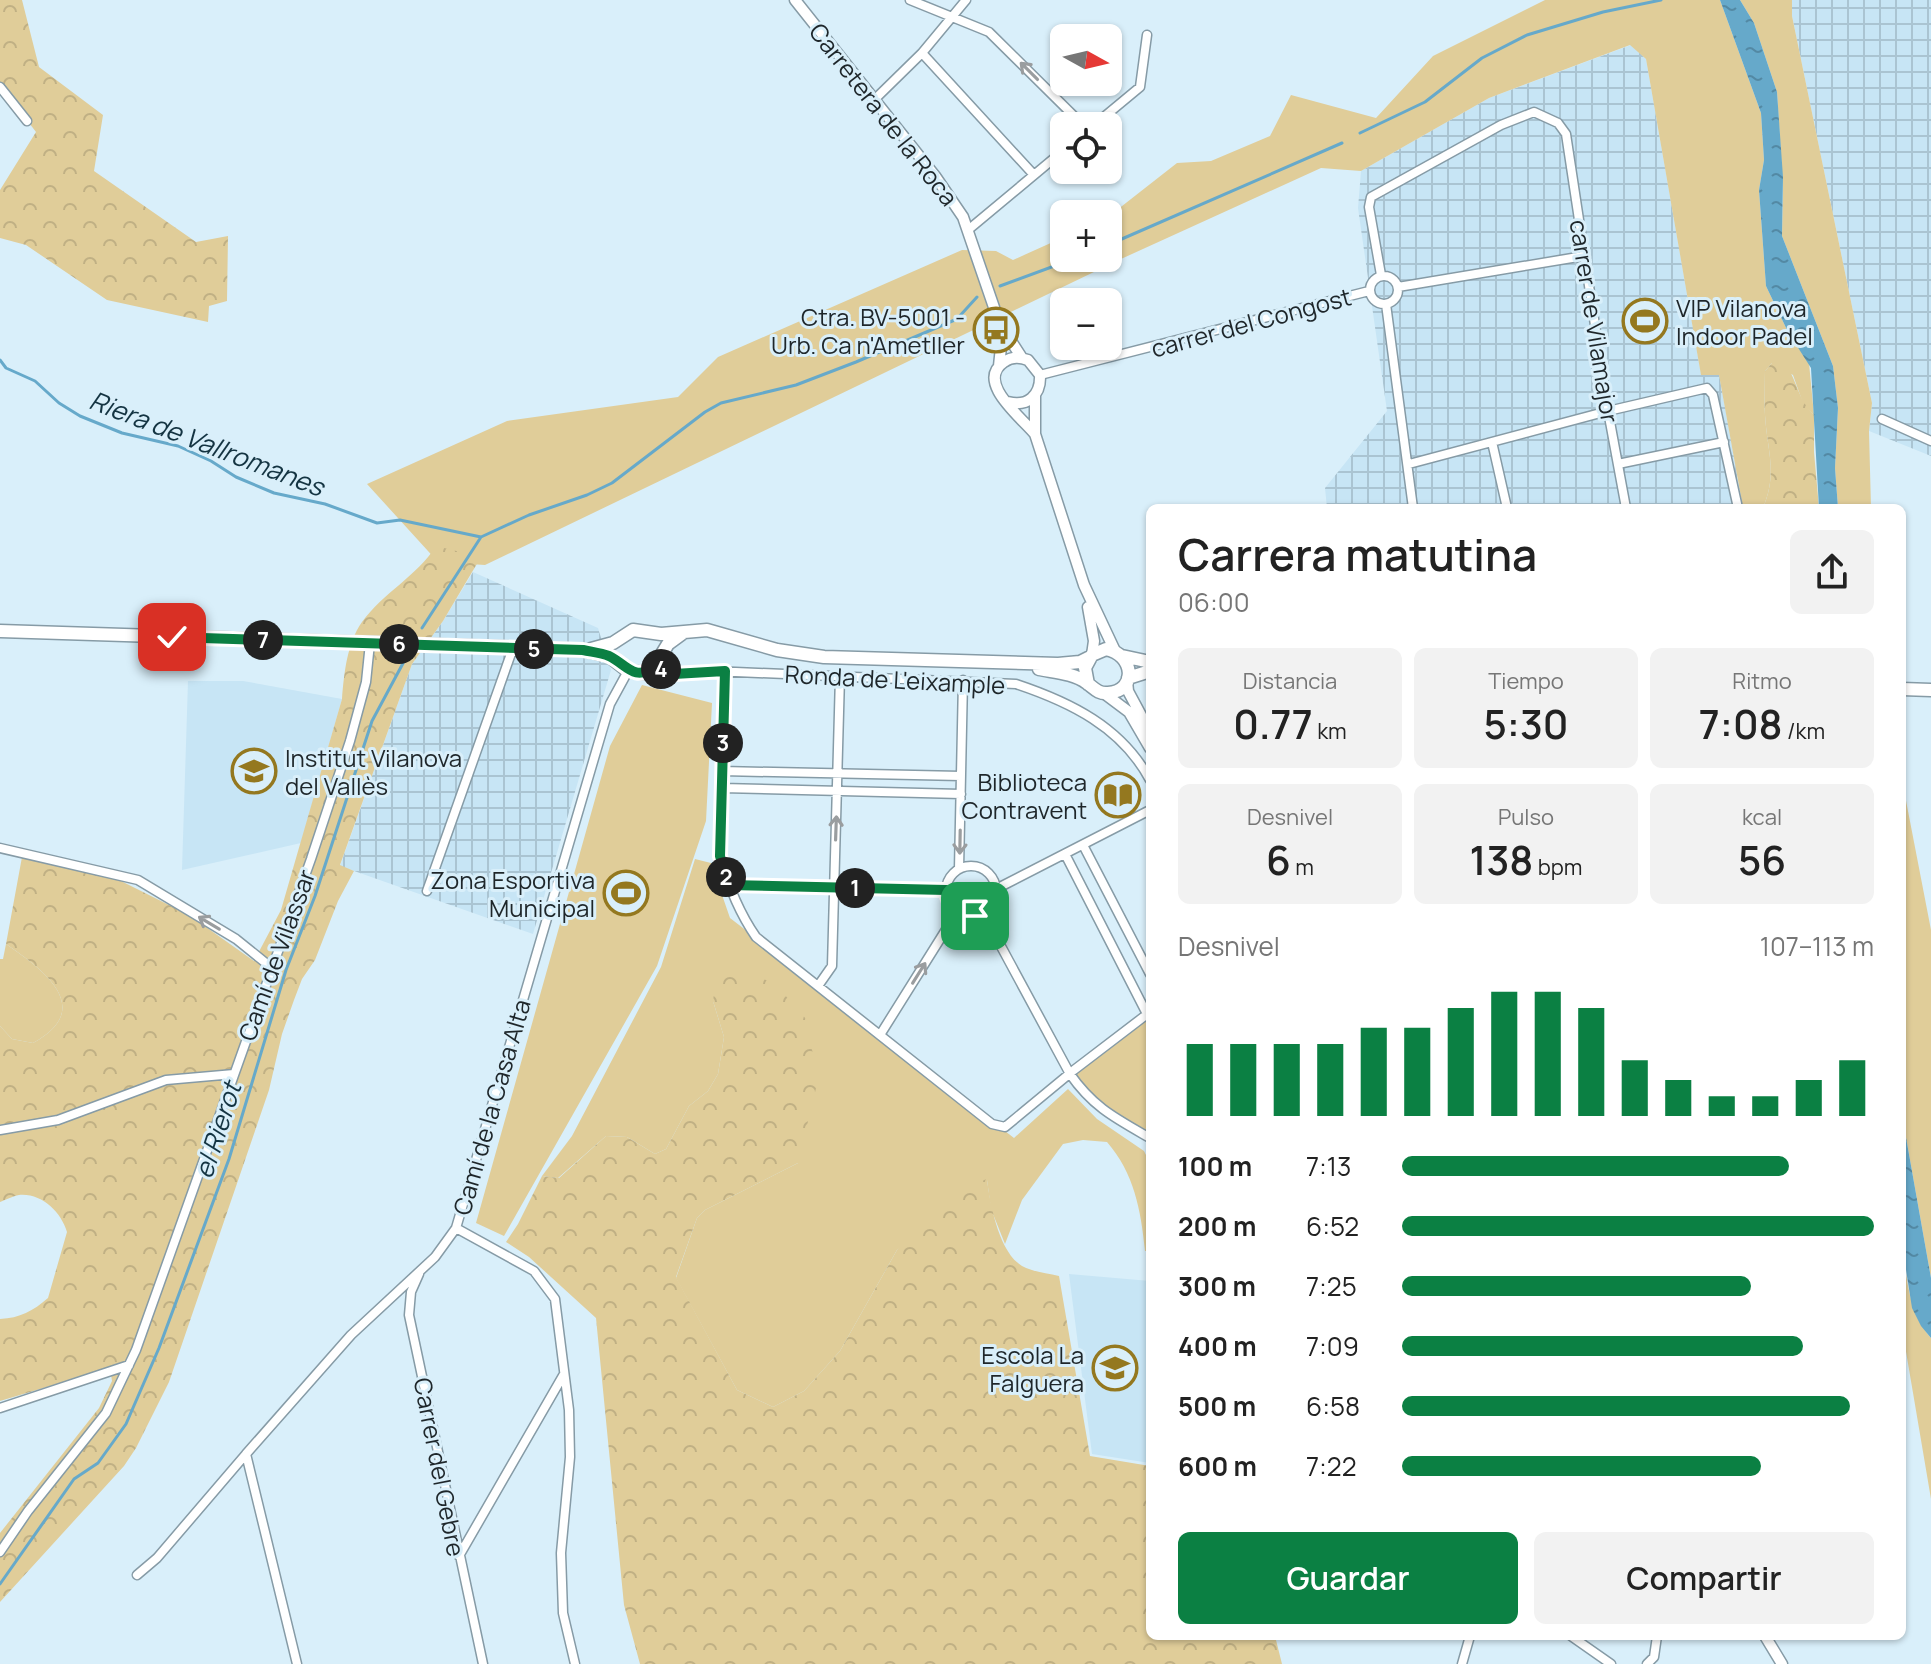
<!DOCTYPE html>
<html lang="es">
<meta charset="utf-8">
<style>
:root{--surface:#fff;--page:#f2f2f2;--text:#222;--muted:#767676;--accent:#0b8043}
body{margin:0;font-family:Manrope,sans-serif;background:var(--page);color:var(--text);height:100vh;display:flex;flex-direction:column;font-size:30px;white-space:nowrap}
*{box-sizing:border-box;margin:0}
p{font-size:26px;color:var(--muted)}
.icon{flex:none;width:44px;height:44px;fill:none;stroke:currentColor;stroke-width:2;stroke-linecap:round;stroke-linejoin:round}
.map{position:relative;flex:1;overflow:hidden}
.side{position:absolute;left:1146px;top:504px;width:760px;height:1136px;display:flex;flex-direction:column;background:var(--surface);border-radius:12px;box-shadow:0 2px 6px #0004}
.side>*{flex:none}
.needle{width:52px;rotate:98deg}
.fabs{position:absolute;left:1050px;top:24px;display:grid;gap:16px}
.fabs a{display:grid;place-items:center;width:72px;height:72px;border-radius:12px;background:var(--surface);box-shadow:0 2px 6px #0004;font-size:40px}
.pin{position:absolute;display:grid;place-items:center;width:68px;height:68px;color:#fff;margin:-34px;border-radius:16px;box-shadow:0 4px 12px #0006}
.km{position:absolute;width:40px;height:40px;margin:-20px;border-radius:50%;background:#222;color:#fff;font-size:22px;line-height:40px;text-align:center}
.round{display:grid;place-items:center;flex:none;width:84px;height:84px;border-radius:12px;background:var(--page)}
.overview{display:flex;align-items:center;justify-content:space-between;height:136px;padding:0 32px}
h1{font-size:44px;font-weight:600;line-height:60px}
.stats{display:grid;grid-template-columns:repeat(3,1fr);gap:12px;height:136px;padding:8px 32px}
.stats div{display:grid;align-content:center;border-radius:12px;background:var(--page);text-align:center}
.stats b{font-size:40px;font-weight:600}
.stats small{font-size:22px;font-weight:400}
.stats p{font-size:22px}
.chart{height:224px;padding:16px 32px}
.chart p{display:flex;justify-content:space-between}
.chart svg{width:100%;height:144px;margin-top:8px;stroke:var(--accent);stroke-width:6}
.action{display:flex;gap:16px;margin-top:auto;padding:16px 32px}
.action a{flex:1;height:92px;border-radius:12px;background:var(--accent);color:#fff;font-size:32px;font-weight:600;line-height:92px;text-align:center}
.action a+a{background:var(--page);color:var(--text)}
ul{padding:0 32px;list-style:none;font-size:26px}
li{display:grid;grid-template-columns:128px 96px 1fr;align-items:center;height:60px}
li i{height:20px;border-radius:10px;background:var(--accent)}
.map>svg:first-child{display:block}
</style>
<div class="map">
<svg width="1931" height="1664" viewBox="0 0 1931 1664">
<defs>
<pattern id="industrial-grid" width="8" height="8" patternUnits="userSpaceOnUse" patternTransform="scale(2)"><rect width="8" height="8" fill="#c7e5f5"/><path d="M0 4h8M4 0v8" fill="none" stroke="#aac4d2"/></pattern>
<pattern id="forest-crowns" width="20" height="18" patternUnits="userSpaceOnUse" patternTransform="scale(2)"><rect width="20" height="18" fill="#e0cd99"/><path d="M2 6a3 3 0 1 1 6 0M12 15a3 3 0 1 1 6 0" fill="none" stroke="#c0b084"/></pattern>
<pattern id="water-ripples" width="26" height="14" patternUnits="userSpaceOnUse" patternTransform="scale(2)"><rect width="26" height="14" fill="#66a9ca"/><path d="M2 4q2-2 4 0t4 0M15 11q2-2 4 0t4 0" fill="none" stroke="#5389a4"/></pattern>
</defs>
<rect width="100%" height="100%" fill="#d9effa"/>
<!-- built -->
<path fill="#c7e5f5" d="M188,681H243L342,699L301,843L182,870Z
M1069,1274L1150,1281V1463L1092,1454Z"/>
<!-- industrial -->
<path fill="url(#industrial-grid)" d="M1792,0H1931V456L1869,431L1872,403L1792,16Z
M1631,45L1646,59L1701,374H1719L1743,508H1327L1325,488L1387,411L1358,208L1361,171L1489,98Z
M473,572L598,628L611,670L533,934L340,866L412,664L443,621Z"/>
<!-- green -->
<path fill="#e0cd99" d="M1545,0H1720L1761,113L1764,160L1759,190L1766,286L1788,332L1809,363L1814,415L1804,406L1793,375L1772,363L1765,371C1765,386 1764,401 1765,415C1767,451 1778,472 1763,508H1743L1719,375H1701L1646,59L1630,45L1489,98L1361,171L1321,168L1121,259L485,565L438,562L367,484L507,421L678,397L718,357L962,250L996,251L1013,260L1064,237V258H1108V217L1177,163L1211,161L1270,136L1291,95L1376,118L1433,56Z
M1740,0H1792V16L1872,403L1869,431L1871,508H1838L1835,468L1838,408L1833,366L1782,236L1783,187L1777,92L1754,23Z
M642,685L712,703L706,821L657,966L504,1236L476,1223L610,746Z
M1902,780L1931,930V1278L1902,1115Z
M695,859L711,863L730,918L1014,1138L1068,1089L1097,1119L1144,1151L1150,1163V1251H1145C1141,1210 1134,1173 1107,1142L1083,1140L1063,1144L1022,1200L1005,1244L991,1209L987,1180L897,1250L840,1351L804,1391L773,1407L737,1390L676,1278L697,1218L705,1210L798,1163L713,1001L724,1037L718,1074L708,1091L689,1106L666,1149L655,1154L627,1137L606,1136L558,1178L542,1176L572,1136L661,967Z
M6,944C42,969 97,1008 33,1043L12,1039L0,1026V959H3Z
M1150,1012V1135L1090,1096L1076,1077L1080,1066Z
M1902,1244C1907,1279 1908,1311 1931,1338V1499L1902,1328Z"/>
<!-- forest -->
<path fill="url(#forest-crowns)" d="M0,0H22L39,67L103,115L94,171L196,242L228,236L227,301L209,306L208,322L107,300L26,245L0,238V190L36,132L0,85Z
M1772,363H1785C1797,380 1798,400 1814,415V452L1819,508H1763C1778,472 1767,451 1765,415C1764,400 1765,385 1765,371Z
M436,546L481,557L443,621L412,664L340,865L354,871L338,901L315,960L302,979L294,1000L282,1034L269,1090L169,1382L136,1448L124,1466L0,1602V1533L99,1408L112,1381L110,1368L0,1401V1319C20,1318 33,1311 48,1298L67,1232C61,1212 42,1193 19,1195C13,1196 5,1200 0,1202V1026L12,1039L33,1043C97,1008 42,969 6,944L22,857L117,879L189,915L254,961L281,910L342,699C344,674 347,643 362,622C383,593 417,576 436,546Z
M730,971H749L777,986L806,1019L818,1080L798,1163L705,1210L697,1218L676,1277L737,1390L773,1407L804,1391L840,1351L897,1250L932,1209L958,1189L987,1179C990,1204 999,1252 1022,1266C1033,1272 1047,1273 1059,1276L1090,1456L1150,1466V1636H1275L1282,1664H640L624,1605L596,1318L529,1257L506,1242L518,1224L542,1176L559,1178L606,1136L627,1137L655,1154L666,1149L689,1106L708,1091L718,1074L724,1037L713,1001L716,979Z"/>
<!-- water -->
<path fill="url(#water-ripples)" d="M1720,0H1740L1754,23L1777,92L1783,177L1782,236L1833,366L1838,408L1835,468L1838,508H1819L1811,368L1788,332L1766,286L1759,190L1764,160L1761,113Z
M1902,1115L1931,1278V1338L1921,1326L1912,1308L1902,1244Z"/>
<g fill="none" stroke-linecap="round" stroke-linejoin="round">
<!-- stream -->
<path stroke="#66a9ca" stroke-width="3" d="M1360,133L1425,102L1482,58L1527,35L1603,12L1661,0
M1108,245L1342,143
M1000,286L1076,258
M0,360L6,368L35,381L59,403L80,416L122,433L178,446L211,461L236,477L274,493L325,504L377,523L400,520L481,537L529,515L587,495L612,483L705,412L721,403L796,385L856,362L957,319L977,297
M422,628L481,537
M0,1584L74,1479L98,1463L126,1424L159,1348L229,1159L286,970L315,896L372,721L408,654"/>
<!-- minor casing -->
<g stroke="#869ba6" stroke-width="11">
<path id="minor" d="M910,0L989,32L1084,126
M922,53L1034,175
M0,87L27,121
M874,100L922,53L966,0
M1093,126L1140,87L1147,35
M968,230L1064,150
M1381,275L1369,207L1371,197L1501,125L1534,112L1558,123L1566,134L1608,411L1626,508
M1370 290a14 14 0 1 1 28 0a14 14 0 1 1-28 0Z
M1398,287L1584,256
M1386,304L1413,508
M1040,375L1369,291
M1882,419L1931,441
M1492,442L1507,508
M1409,464L1608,411L1707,388L1713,395L1738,508
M1618,464L1724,442
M654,667L674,674L713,671L1016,684C1070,702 1122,727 1150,780
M725,671L720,856C728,885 738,911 756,937L992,1124L1005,1127L1074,1070L1150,1012
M722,771L961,776
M722,788L961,794
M1083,845L1150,974
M0,848L138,880L236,939L272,968
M1065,854L1147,1014
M946 891a25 25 0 1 1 50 0a25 25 0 1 1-50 0Z
M959,869L963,680
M728,885L946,890
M996,889L1150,810
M427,891L513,648
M983,913L1070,1074C1093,1107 1115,1118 1150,1138
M818,986L832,966L840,676
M880,1035L957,912
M0,1130L58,1120L166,1080L234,1074
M456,1228L534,1271L555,1299L569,1410L570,1457L561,1553L563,1613L575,1664
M419,1274L411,1292L409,1315L483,1664
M0,1408L129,1365
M0,1552L28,1511L106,1413L136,1350L311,859L350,741L366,682L370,643
M459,1556L564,1374
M137,1575L157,1558L246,1454
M1571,1636L1611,1664
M297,1664L246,1454L351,1335L435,1257L456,1228L610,704L628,671
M1462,1664L1470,1636
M1647,1664L1654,1657L1657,1636"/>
</g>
<!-- tertiary casing -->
<g stroke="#869ba6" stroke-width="13">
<path id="tertiary" d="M795,0L935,176L963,217L999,322L1001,347L999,366
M1002,327L1022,358
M1035,396V434L1084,585L1115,651
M1008,402C1027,407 1041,396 1040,375L1028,360C1020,357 1012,356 1004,362C975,382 1021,417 1035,434
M1088,607L1094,641L1092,655
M1127,681L1128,691L1150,732
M1105,694L1129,712L1150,748
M1765,1636L1782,1664"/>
</g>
<!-- secondary casing -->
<g stroke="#869ba6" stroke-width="15">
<path id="secondary" d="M0,631L583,650L609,656L628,671L643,673L654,667L668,644L683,633
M591,649L613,643L633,630L661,634L707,630L777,650L824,657L1058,664L1080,662L1090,657
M1122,656L1150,662
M1039,669C1054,672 1074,673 1087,683C1094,688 1098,694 1108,693C1138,691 1134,654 1106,649L1092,655L1085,668L1088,684
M1128,678L1150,671
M1902,689L1931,690"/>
</g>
<!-- minor -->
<use href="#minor" stroke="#fff" stroke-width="8"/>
<!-- tertiary -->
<use href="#tertiary" stroke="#fff" stroke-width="10"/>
<!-- secondary -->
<use href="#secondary" stroke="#fff" stroke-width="12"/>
</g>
<!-- one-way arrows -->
<defs><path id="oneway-shaft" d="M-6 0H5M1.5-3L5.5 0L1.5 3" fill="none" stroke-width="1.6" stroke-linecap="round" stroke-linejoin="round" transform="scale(2)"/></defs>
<g stroke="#9a9d9f">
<use href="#oneway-shaft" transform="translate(1029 71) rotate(-135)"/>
<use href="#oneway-shaft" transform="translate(836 828) rotate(-88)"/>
<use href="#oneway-shaft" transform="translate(960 842) rotate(91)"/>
<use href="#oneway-shaft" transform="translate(209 923) rotate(-149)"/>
<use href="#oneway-shaft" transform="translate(919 973) rotate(-58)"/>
</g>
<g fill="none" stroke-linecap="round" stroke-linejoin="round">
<!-- route casing -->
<g stroke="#fff" stroke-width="16">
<path id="route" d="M172,637L583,650C592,652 601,653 609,656C626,664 634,682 654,667L674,674L725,671L720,856L728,885L946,890C947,907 958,915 975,916"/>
</g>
<!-- route -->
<use href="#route" stroke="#0b8043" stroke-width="10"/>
</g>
<!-- icons -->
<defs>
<g id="stadium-ring" transform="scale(2.3)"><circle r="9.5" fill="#d9effa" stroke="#94781f" stroke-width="1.5"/><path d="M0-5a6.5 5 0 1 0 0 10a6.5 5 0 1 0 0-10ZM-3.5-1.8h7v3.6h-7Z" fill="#94781f"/></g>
<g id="bus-ring" transform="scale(2.3)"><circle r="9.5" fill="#d9effa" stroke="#94781f" stroke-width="1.5"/><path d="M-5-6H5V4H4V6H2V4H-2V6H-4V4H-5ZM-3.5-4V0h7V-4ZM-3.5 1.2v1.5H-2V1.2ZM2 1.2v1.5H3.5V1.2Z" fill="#94781f"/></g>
<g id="school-ring" transform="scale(2.3)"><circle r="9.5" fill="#d9effa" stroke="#94781f" stroke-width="1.5"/><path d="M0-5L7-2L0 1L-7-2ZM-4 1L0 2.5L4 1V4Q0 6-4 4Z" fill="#94781f"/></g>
<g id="library-ring" transform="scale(2.3)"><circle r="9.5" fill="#d9effa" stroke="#94781f" stroke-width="1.5"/><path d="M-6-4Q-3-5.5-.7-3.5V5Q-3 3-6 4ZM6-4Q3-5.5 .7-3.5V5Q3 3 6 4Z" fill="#94781f"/></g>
</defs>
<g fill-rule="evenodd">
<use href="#stadium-ring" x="1645" y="321"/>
<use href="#bus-ring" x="996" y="330"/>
<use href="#school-ring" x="254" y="771"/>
<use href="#library-ring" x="1118" y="795"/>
<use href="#stadium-ring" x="626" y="893"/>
<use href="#school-ring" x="1115" y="1368"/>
</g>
<g text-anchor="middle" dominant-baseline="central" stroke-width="6" stroke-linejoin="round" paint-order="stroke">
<!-- street labels -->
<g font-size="24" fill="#1e262a" stroke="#d9effa">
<text transform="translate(884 114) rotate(52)">Carretera de la Roca</text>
<text transform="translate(1595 321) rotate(81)">carrer de Vilamajor</text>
<text transform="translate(1251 322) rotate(-15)">carrer del Congost</text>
<text transform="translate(895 679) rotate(3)">Ronda de L'eixample</text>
<text transform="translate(276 955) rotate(-70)">Camí de Vilassar</text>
<text transform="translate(491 1107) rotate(-74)">Camí de la Casa Alta</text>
<text transform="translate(440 1467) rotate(79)">Carrer del Gebre</text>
</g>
<!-- poi labels -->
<g font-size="24" fill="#1e262a" stroke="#d9effa" text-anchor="end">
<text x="1676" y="307" text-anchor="start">VIP Vilanova<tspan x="1676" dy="28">Indoor Padel</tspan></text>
<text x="965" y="316">Ctra. BV-5001 -<tspan x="965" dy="28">Urb. Ca n'Ametller</tspan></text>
<text x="285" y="757" text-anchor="start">Institut Vilanova<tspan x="285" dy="28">del Vallès</tspan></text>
<text x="1087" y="781">Biblioteca<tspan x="1087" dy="28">Contravent</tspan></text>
<text x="595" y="879">Zona Esportiva<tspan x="595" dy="28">Municipal</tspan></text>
<text x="1084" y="1354">Escola La<tspan x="1084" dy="28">Falguera</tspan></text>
</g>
<!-- water labels -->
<g font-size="26" font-style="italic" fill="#143442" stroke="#d9effa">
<text transform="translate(207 443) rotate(21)">Riera de Vallromanes</text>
<text transform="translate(217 1130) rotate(-72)">el Rierot</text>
</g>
</g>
</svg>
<div class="fabs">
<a><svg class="needle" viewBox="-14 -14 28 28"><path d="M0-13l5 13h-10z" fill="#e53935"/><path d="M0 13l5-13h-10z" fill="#767676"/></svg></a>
<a><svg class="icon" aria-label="locate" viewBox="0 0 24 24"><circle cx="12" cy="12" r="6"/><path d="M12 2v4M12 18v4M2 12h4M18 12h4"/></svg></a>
<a>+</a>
<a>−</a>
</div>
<div class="pin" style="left:975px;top:916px;background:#1e9e55"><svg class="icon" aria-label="arrive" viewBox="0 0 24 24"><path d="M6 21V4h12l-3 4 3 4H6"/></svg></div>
<div class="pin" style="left:172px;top:637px;background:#d93025"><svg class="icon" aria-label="check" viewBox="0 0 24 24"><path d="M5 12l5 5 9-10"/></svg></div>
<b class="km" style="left:855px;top:888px">1</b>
<b class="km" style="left:726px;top:877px">2</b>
<b class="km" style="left:723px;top:743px">3</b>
<b class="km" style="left:661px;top:669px">4</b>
<b class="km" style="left:534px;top:649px">5</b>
<b class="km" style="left:399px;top:644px">6</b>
<b class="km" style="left:263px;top:640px">7</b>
<section class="side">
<div class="overview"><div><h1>Carrera matutina</h1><p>06:00</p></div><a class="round"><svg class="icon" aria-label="share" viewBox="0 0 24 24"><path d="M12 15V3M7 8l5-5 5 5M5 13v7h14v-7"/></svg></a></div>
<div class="stats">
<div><p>Distancia</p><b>0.77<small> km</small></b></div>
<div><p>Tiempo</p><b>5:30</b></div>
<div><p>Ritmo</p><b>7:08<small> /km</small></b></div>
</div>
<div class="stats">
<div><p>Desnivel</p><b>6<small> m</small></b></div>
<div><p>Pulso</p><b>138<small> bpm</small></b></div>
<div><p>kcal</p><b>56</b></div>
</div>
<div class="chart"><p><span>Desnivel</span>107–113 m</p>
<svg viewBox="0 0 160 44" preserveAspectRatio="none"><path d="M5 44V22M15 44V22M25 44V22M35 44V22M45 44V17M55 44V17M65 44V11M75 44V6M85 44V6M95 44V11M105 44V27M115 44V33M125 44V38M135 44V38M145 44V33M155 44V27"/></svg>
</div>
<ul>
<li><b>100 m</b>7:13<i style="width:82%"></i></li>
<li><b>200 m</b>6:52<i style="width:100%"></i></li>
<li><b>300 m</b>7:25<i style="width:74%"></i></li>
<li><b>400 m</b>7:09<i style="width:85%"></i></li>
<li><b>500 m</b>6:58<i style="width:95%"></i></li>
<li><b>600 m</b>7:22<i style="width:76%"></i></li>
</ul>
<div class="action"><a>Guardar</a><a>Compartir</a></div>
</section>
</div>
